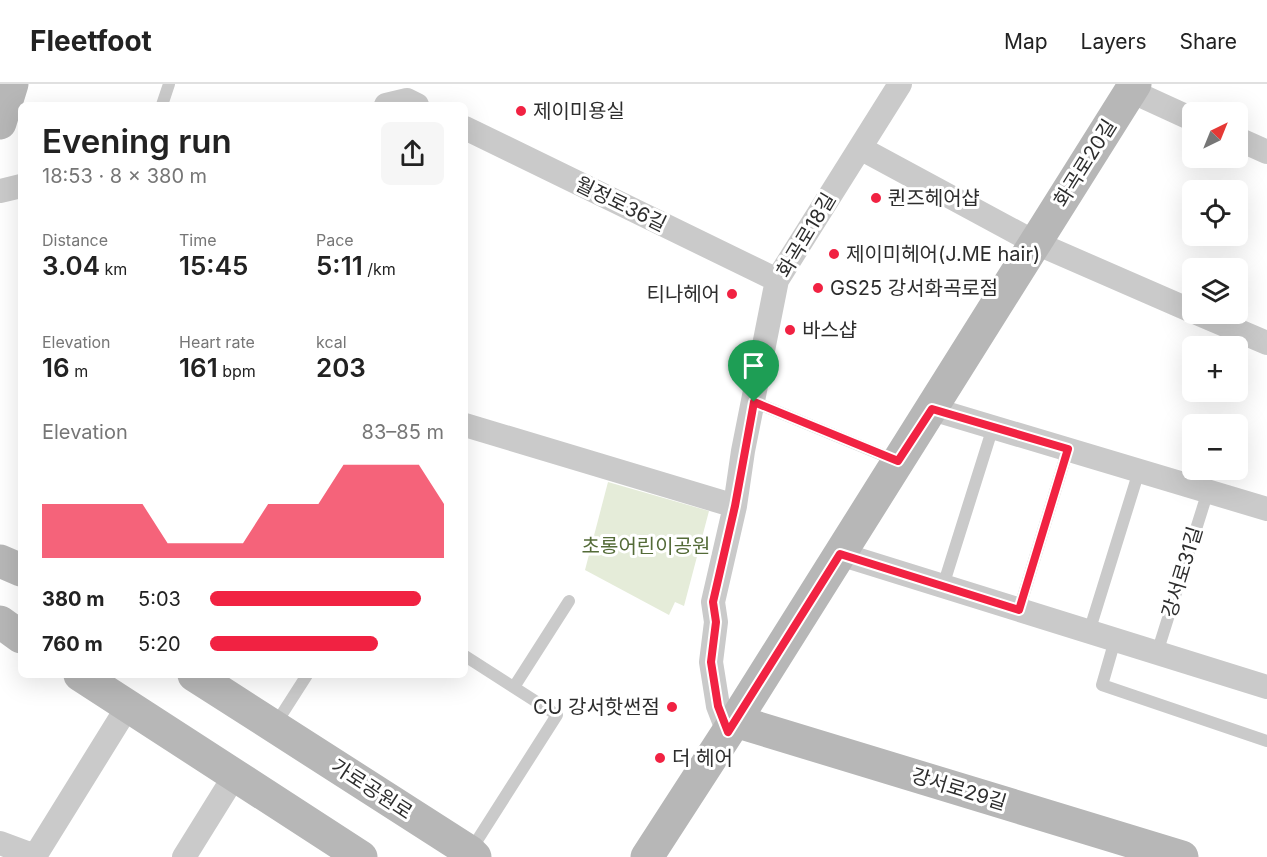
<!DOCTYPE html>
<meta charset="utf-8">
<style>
:root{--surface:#fff;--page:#f6f6f6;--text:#222;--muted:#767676;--line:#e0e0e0;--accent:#f12242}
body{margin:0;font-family:Inter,"Noto Sans KR",sans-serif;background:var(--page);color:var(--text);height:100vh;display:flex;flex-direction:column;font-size:22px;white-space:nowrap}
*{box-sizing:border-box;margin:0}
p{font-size:20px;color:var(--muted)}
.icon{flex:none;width:33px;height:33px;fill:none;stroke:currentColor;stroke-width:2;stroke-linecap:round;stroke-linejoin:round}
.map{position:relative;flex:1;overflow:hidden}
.drawer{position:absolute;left:18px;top:18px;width:450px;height:576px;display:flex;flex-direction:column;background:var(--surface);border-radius:9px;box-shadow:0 6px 24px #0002}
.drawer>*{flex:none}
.needle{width:39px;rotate:43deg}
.tools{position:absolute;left:1182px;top:18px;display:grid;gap:12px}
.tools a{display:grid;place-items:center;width:66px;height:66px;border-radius:9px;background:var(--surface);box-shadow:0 6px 24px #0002;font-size:30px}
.pin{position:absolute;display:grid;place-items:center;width:51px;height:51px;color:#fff;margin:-62px -26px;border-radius:50% 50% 50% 0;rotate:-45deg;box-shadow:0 0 6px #0007}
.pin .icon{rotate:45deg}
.round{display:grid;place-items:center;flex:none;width:63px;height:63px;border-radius:9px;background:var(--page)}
.summary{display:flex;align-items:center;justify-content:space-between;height:102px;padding:0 24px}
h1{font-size:33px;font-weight:600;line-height:45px}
.metrics{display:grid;grid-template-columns:repeat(3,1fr);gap:9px;height:102px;padding:6px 24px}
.metrics div{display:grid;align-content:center}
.metrics b{font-size:26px;font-weight:600}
.metrics small{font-size:16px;font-weight:400}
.metrics p{font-size:16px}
.chart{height:168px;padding:12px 24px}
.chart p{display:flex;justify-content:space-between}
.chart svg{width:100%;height:108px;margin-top:6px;fill:var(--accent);opacity:.7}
ul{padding:0 24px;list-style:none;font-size:20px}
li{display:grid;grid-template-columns:96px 72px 1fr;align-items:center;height:45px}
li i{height:15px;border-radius:8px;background:var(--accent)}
header{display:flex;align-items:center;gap:36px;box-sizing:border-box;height:84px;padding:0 30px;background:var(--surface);border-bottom:2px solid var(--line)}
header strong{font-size:28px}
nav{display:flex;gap:33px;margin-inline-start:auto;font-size:21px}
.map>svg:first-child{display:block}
</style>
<header>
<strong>Fleetfoot</strong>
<nav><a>Map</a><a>Layers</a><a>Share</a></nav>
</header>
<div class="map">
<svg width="1267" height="773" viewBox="0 0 1267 773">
<rect width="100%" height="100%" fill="#fff"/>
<!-- green -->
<path fill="#e5ecd9" d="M608,398L709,427L684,522L675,518L669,531L585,486Z"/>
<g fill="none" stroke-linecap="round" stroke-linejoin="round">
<!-- lane -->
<path stroke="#cacaca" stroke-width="12" d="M162,21L169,0
M754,318L897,377
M943,502L993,343
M1019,526L1068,365
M1089,548L1139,387
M1115,556L1102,601L1267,657
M1157,569L1208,407
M465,572L557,631L471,766
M514,603L569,517
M275,641L307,591"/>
<!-- street -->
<path stroke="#cacaca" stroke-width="24" d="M1131,7L1192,35
M386,21L407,16L417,21
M465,44L777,196
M1238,55L1267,68
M860,64L1036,159L1192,227
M0,107L21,102
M1199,230L1267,259
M932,325L1267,425
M465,341L735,422
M840,470L1267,603
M728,648L718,622L711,578L716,538L713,518L735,422L743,367L777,196L900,0
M0,759L35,772L128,622
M184,773L235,691"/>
<!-- secondary -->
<path stroke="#b7b7b7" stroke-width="33" d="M0,39L12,0
M0,477L21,486
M0,538L21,553
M80,591L361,773
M194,591L470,768L475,773
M735,637L1182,773
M647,773L735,637L1135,0"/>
</g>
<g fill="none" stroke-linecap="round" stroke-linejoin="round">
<!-- route casing -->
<g stroke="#fff" stroke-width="12">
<path id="route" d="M754,318L898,377L932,325L1068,365L1019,526L840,470L728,648L718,622L711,578L716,538L713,518L735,422Z"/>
</g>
<!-- route -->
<use href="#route" stroke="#f12242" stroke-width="8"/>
</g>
<!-- markers -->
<g fill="#f12242" stroke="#fff" stroke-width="2">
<circle cx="521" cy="27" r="6"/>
<circle cx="876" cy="114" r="6"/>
<circle cx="834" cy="170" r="6"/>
<circle cx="818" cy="204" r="6"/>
<circle cx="732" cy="210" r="6"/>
<circle cx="790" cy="246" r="6"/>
<circle cx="672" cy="623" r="6"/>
<circle cx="660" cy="674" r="6"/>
</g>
<g text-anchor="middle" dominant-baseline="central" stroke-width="6" stroke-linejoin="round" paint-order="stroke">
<!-- poi labels -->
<g font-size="20" fill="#2d2d2d" stroke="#fff" text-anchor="start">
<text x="533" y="27">제이미용실</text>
<text x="888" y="114">퀸즈헤어샵</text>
<text x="846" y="170">제이미헤어(J.ME hair)</text>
<text x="830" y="204">GS25 강서화곡로점</text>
<text x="720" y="210" text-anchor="end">티나헤어</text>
<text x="802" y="246">바스샵</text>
<text x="660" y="623" text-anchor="end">CU 강서핫썬점</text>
<text x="672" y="674">더 헤어</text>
</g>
<!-- street labels -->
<g font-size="20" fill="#2d2d2d" stroke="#fff">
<text transform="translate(1085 79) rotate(-58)">화곡로20길</text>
<text transform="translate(621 120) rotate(26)">월정로36길</text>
<text transform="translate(806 151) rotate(-59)">화곡로18길</text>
<text transform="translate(1182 488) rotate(-73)">강서로31길</text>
<text transform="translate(372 705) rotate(33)">가로공원로</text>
<text transform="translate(959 705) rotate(17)">강서로29길</text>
</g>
<!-- park labels -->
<g font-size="20" fill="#546b38" stroke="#fff">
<text x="646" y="462">초롱어린이공원</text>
</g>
</g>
</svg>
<div class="tools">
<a><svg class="needle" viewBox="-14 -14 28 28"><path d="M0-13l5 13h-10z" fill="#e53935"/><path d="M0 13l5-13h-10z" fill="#767676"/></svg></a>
<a><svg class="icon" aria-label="locate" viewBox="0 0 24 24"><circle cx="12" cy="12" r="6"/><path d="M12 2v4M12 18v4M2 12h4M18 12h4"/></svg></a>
<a><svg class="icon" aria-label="layers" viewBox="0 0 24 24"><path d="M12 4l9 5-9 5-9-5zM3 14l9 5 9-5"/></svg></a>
<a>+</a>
<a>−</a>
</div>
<div class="pin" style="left:754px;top:318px;background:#1e9e55"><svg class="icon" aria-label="arrive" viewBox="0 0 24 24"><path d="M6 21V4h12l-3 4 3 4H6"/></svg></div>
<section class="drawer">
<div class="summary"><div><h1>Evening run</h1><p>18:53 · 8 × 380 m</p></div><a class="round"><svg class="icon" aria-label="share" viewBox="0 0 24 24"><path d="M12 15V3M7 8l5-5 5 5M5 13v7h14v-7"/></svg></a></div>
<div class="metrics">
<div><p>Distance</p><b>3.04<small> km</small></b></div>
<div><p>Time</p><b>15:45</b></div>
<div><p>Pace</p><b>5:11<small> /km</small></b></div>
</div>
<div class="metrics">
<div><p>Elevation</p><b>16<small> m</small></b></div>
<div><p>Heart rate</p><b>161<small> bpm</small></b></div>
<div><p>kcal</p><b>203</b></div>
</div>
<div class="chart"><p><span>Elevation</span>83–85 m</p>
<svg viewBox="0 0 160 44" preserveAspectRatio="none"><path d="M0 44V22L10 22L20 22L30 22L40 22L50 38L60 38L70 38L80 38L90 22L100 22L110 22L120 6L130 6L140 6L150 6L160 22V44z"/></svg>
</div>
<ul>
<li><b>380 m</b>5:03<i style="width:90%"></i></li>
<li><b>760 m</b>5:20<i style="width:72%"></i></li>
</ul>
</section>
</div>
